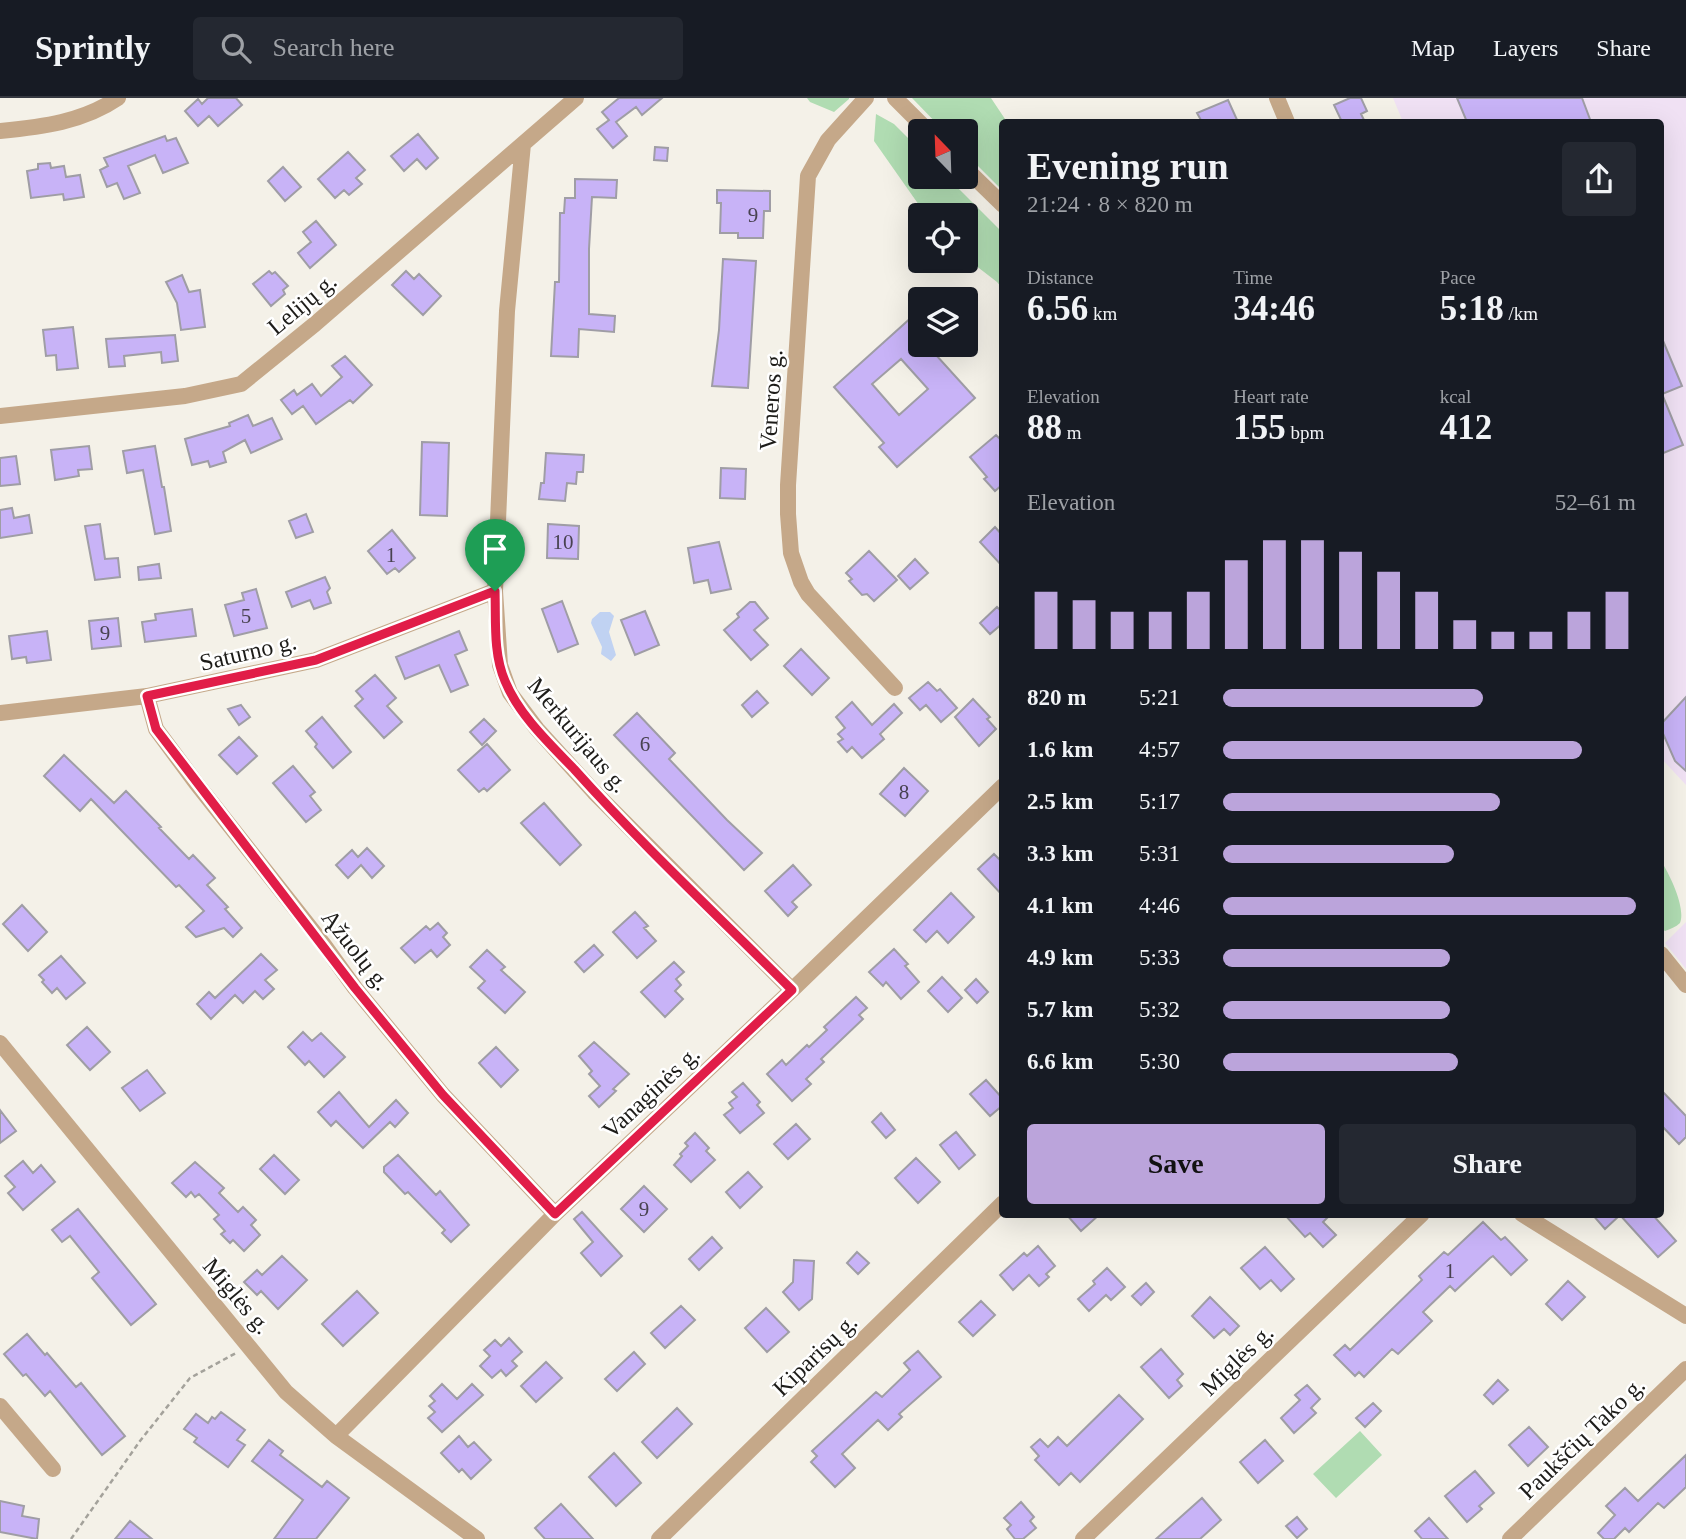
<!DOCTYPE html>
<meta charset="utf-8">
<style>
:root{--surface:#171b24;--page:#242831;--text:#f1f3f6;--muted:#9ea1a6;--line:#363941;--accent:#bba4db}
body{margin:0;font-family:"Times New Roman",serif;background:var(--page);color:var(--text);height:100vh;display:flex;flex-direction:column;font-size:26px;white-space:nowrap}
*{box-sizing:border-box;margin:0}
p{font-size:23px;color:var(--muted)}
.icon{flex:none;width:38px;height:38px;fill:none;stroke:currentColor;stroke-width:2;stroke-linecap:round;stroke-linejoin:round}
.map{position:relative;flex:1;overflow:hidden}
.details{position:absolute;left:999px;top:21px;width:665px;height:1099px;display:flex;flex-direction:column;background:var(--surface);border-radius:7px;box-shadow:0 7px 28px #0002}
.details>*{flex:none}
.needle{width:46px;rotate:337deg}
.controls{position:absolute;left:908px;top:21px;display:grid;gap:14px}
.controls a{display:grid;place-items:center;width:70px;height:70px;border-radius:7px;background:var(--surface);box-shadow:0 7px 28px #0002;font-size:35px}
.pin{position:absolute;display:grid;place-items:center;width:60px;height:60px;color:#fff;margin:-72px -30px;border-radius:50% 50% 50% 0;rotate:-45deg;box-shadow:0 0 7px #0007}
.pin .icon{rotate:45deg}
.round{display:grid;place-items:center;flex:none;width:74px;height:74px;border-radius:7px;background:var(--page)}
.headline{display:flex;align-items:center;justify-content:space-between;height:119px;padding:0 28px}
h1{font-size:38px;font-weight:800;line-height:52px}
.figures{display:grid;grid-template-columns:repeat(3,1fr);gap:10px;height:119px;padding:7px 28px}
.figures div{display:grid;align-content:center}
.figures b{font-size:35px;font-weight:800}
.figures small{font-size:19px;font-weight:400}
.figures p{font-size:19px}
.chart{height:196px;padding:14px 28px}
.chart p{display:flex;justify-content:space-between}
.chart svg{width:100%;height:126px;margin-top:7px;stroke:var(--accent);stroke-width:6}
.cta{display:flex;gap:14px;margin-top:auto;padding:14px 28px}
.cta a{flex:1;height:80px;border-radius:7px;background:var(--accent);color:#111;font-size:28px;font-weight:800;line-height:80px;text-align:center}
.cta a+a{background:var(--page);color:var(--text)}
ul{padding:0 28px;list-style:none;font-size:23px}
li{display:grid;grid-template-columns:112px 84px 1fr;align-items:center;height:52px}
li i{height:18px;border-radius:9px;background:var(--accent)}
header{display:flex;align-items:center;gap:42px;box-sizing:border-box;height:98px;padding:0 35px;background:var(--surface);border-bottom:2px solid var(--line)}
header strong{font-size:33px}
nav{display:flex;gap:38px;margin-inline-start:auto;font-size:24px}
.search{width:490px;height:63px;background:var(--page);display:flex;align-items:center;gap:18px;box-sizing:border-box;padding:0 24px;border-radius:7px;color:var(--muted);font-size:26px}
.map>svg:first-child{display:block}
</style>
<header>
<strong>Sprintly</strong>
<div class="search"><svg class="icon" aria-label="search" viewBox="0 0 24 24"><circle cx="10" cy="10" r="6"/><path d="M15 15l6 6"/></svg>Search here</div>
<nav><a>Map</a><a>Layers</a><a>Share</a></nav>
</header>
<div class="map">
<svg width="1686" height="1441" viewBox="0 0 1686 1441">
<rect width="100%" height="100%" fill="#f4f1e8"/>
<!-- commercial -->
<path fill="#f0e1f4" d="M1393,0H1686V687L1661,660V24H1403Z
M1686,824V871L1665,845Z"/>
<!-- green -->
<path fill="#b0dcb2" d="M807,0H849V1L834,14L810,4Z
M912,0H991L1007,24H1003V93L966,56V33H944Z
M876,16L894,26L920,52V79H947L1003,135V191L997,184L966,160V117H926L874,43Z
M1661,763C1670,777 1686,810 1680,825C1676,829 1670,831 1665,833L1661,830Z
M1360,1333L1382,1357L1336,1400L1313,1376Z"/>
<!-- water -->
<path fill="#c0d2f2" d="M600,514H610L614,518L609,534L616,557L611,563L601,556L602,549L591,525L592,521Z"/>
<!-- building -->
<path fill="#c8b3f7" stroke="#9f9da5" stroke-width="2" fill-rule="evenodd" d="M208,0H236L242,7L218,28L209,18L198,28L185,13L198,1L202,6Z
M619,0H662L642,17L636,9L616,24L627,38L613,50L597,31L609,22L602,14Z
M1350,0H1361L1367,13L1361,16L1365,24H1342L1334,7Z
M1457,0H1582L1591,24H1467Z
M1228,2L1238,24H1202L1197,15Z
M418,36L438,60L426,71L417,61L404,73L391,58Z
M165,38L167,43L176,40L188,65L163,75L155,57L128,68L140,95L124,101L117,85L107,89L100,72L108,68L104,60Z
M655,49L668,50L667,63L654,62Z
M348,54L365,72L356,80L362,86L349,97L344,92L335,100L318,81Z
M50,65L51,70L64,68L66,79L80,77L84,99L64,102L63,96L31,100L27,73L38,71V66Z
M283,69L301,89L285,103L268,83Z
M575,81L617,82L616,100L592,99L589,151V216L615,218L614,234L579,231L578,259L551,258L555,184H559L560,115H564L565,100H575Z
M717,92L770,93V113H764L763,140H738V135H720L721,105H717Z
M316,123L336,147L310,170L298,155L311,144L303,134Z
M723,161L756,163L748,290L712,288L719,232Z
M269,173L272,176L275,174L288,188L283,192L285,196L271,208L253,186Z
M406,173L414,181L419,176L441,198L423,217L392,187Z
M182,177L189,194L200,192L205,229L181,232L177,205L166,184Z
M913,218L920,226V247H927L975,300L897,369L879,349L884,345L834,289ZM901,261L928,291L899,317L872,286Z
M73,229L78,270L57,272L56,257L46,258L43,232Z
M175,237L178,263L162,265L161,254L124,258L125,268L109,269L106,241Z
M1661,238L1682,288L1662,296L1683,347L1661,356Z
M345,258L372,287L353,305L350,302L316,326L303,308L292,316L281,302L294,292L297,297L312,286L321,298L342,279L332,268Z
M248,317L253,328L272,320L282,341L251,355L245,342L223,354L226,364L210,369L208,363L192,367L185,341L230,328L229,325Z
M996,337L1003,344V386L995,393L984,381L987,379L970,359Z
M422,344L449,345L447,418L420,417Z
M89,348L92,371L78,372L79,378L55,382L51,352Z
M155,348L162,389H164L171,433L155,436L143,372L127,375L123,353Z
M546,355L584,357L583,374H577L576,386L567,385L565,403L539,401L541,385H544Z
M16,358L20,386L0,388V360Z
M721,370L746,371L745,401L720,400Z
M12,410L14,420L29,417L32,435L0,440V412Z
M306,416L313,434L296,440L289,423Z
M100,426L105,461L118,460L120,479L95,482L85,428Z
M548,426L579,428L578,461L547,460Z
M995,429L1003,438V469L980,444Z
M392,432L415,460L399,474L395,470L387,476L368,453Z
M719,444L731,491L711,495L708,482L694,485L688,450Z
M869,453L897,482L874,503L867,496L862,497L849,483L852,481L846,475Z
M915,461L928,475L910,491L898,478Z
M159,466L161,480L139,482L138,469Z
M325,479L330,490L327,494L331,505L314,511L310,502L292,509L286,494Z
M256,491L267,530L234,538L225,507L244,502L242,495Z
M562,503L578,546L558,554L542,511Z
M750,504H755L768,520L754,532L768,547L751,562L724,532L739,519L737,516Z
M997,509L1003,515V525L990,536L980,525Z
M192,511L196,538L145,544L142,524L156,522L155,516Z
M645,513L659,547L635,557L621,522Z
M118,520L121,548L92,551L89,523Z
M47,533L51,562L27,565L26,559L12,561L9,538Z
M459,533L467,552L455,557L468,587L451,594L439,567L405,581L396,559Z
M801,551L829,580L812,597L784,568Z
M375,577L396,600L387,608L402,624L384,640L355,608L363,601L356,593Z
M928,584L937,593L940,591L957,610L941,624L926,607L920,612L909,600Z
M757,593L768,605L752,619L742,607Z
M1686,599V673L1675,663L1661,631V626Z
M973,601L990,619L987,621L996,631L979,648L955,619Z
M852,604L872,627L894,606L902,615L880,636L884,641L862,660L852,649L847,654L838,644L843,641L838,636L845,630L836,619Z
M241,607L250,619L239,627L228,611Z
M637,615L675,655L669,661L727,722L762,755L744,772L614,637Z
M322,619L351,654L333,670L315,649L317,646L306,633Z
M484,621L496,633L482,647L470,634Z
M239,639L257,658L237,676L219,657Z
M487,646L510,672L487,693L484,690L479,694L458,672Z
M64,657L114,705L126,693L161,729L159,730L189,761L193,757L215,780L207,787L228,809L225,811L242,830L233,839L224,830L196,839L186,829L204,813L179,787L176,789L91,701L80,713L44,678Z
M293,668L315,694L310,698L321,712L306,724L273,685Z
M904,670L928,693L905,718L880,696Z
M544,705L581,747L560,767L521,725Z
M367,750L384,768L372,780L361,767L348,780L336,767L352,752L358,759Z
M994,756L1003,765V798L978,771Z
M793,767L811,787L792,804L797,809L788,818L765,793Z
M951,795L974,819L948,845L937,833L926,844L914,832Z
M22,807L47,834L28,853L3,826Z
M635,814L648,828L644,830L656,843L637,860L613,834Z
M438,825L447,835L443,839L450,847L437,859L431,852L415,865L401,850L426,828L430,832Z
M594,847L603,857L584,874L575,864Z
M894,851L908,866L905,868L919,884L901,901L886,884L883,888L869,874Z
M487,852L505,869L501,872L525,894L505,915L478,890L485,883L470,869Z
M261,856L277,872L265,882L274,891L263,901L255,893L243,905L235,897L211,921L197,906L209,894L215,900Z
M61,858L85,885L66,901L57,890L52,895L42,884L44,882L39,877Z
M674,864L684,874L676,881L681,887L675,893L683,901L665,919L641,894Z
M942,879L962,900L948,914L928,893Z
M976,881L988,894L977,905L965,892Z
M856,899L867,910L859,917L863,921L821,961L824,964L806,981L811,986L792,1003L767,976L782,962L786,967L807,947L809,949L827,932L824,929Z
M87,929L110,954L90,972L67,947Z
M303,934L312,943L321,935L345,959L324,979L309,963L305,967L288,949Z
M594,944L629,976L613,991L616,993L599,1009L589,998L600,988L589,976L592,973L579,958Z
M496,949L518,972L501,989L479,965Z
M147,972L165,995L140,1013L122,990Z
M986,982L1003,1001V1007L990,1018L970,996Z
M743,985L760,1004L757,1007L764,1015L740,1035L724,1017L733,1010L729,1005L737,999L732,994Z
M1661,992L1686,1018V1039L1679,1046L1661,1027Z
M339,994L369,1029L396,1002L408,1015L395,1029L390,1024L363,1050L336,1023L331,1028L318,1014Z
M0,1012L16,1033L0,1045Z
M881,1015L895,1032L886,1040L872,1024Z
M796,1026L810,1041L788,1061L774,1046Z
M956,1034L975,1057L959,1071L940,1047Z
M695,1035L709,1050L706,1053L715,1062L691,1084L674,1067L682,1058L680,1056L688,1048L685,1045Z
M274,1057L299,1082L285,1096L260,1071Z
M398,1057L436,1097L440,1093L469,1127L451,1144L442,1135L445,1132L408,1094L405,1096L384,1074V1069Z
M916,1060L940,1084L918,1105L895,1080Z
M23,1063L33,1075L41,1067L55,1084L23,1112L8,1095L15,1089L5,1078Z
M195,1064L224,1090L219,1095L238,1114L243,1109L256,1122L251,1127L260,1137L244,1153L233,1142L230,1145L221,1136L225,1133L214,1121L219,1117L199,1096L195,1099L191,1094L186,1099L172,1085Z
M748,1074L762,1089L740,1110L726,1094Z
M644,1088L667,1111L644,1134L621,1111Z
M78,1111L156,1206L131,1227L92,1180L99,1174L70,1138L62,1144L52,1132Z
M582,1114L622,1158L601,1178L581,1155L593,1144L574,1121Z
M1066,1116H1100L1081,1133Z
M1284,1116H1331L1323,1124L1336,1137L1323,1149L1310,1135L1305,1139Z
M1592,1116H1652L1676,1143L1658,1159L1620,1117L1605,1131Z
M1483,1124L1501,1142L1505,1139L1527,1162L1511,1177L1493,1158L1490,1160L1455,1193L1450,1188L1423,1214L1432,1223L1398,1256L1392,1251L1364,1279L1359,1274L1355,1278L1334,1257L1345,1247L1350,1252L1422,1182L1419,1178L1444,1154L1448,1157Z
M712,1139L722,1150L699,1172L689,1161Z
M1038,1148L1055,1168L1046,1176L1049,1179L1039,1188L1029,1177L1013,1192L1000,1177L1024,1155L1027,1158Z
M1265,1149L1294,1181L1281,1193L1271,1182L1260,1191L1241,1170Z
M857,1154L869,1165L858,1176L847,1165Z
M282,1158L307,1182L278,1211L261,1193L257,1197L244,1184L257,1172L262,1177Z
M794,1162L814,1163L812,1201L799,1212L783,1194L793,1184Z
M1107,1170L1125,1189L1111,1202L1106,1197L1089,1213L1078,1201L1095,1186L1093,1183Z
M1568,1183L1585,1199L1562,1222L1546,1206Z
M1146,1185L1154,1194L1141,1207L1132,1198Z
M357,1193L378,1215L343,1248L322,1226Z
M1210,1199L1239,1228L1230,1237L1224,1231L1214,1240L1192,1218Z
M981,1203L995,1217L973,1238L959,1224Z
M681,1208L695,1222L665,1250L651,1235Z
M766,1210L789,1234L767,1254L745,1230Z
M27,1236L45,1257L47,1255L76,1289L81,1285L125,1338L102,1357L50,1293L45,1298L26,1276L23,1278L4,1256Z
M509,1240L522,1254L512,1263L517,1268L506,1278L501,1272L492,1280L480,1268L490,1258L484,1252L495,1242L501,1248Z
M1161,1251L1183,1276L1177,1282L1182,1288L1169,1300L1141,1269Z
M918,1253L941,1279L899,1316L902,1319L888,1332L878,1322L842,1356L855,1370L835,1389L811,1364L817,1358L812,1353L876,1294L882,1299L910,1272L904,1265Z
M634,1254L645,1266L617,1293L605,1281Z
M546,1264L562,1280L536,1304L521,1288Z
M1498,1282L1508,1292L1493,1306L1484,1297Z
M442,1286L457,1301L472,1286L483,1297L442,1334L428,1320L435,1314L429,1308L435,1303L430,1298Z
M1307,1287L1320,1301L1311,1310L1316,1315L1294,1335L1281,1320L1300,1302L1295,1297Z
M1119,1297L1143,1321L1080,1384L1071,1375L1059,1387L1035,1362L1039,1358L1031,1349L1040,1341L1048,1349L1058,1339L1067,1348Z
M1373,1305L1381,1313L1365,1329L1356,1320Z
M677,1310L692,1326L657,1360L642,1344Z
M221,1314L245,1332L237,1342L245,1347L228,1369L194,1344L197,1340L184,1331L196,1316L208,1325L212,1319L215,1321Z
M1529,1329L1548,1349L1528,1368L1509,1347Z
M459,1338L468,1349L474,1344L491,1362L471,1381L462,1371L459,1374L441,1355Z
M269,1342L283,1353L280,1357L322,1389L327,1383L349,1400L316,1441H274L303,1402L252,1363Z
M1265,1342L1283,1363L1258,1385L1240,1364Z
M614,1355L641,1385L616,1408L589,1379Z
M1686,1357V1389L1664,1410L1658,1405L1629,1434L1625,1430L1614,1441H1604L1598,1435L1615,1417L1606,1408L1625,1390L1638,1403Z
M1475,1373L1494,1395L1479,1408L1482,1411L1467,1424L1445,1398Z
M1202,1400L1221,1422L1200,1441H1156Z
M0,1403L24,1408L22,1418L39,1421L37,1441L0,1434Z
M1021,1404L1034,1419L1030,1423L1036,1430L1023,1441H1015L1007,1431L1011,1427L1004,1420Z
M561,1406L593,1441H545L535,1430Z
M1297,1419L1307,1431L1297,1440L1286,1428Z
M1429,1420L1448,1441H1422L1415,1433Z
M130,1423L152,1441H115Z"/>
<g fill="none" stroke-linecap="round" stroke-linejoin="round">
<!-- path -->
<path stroke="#a4a29b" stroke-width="2.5" stroke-dasharray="5 3.5" stroke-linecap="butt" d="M71,1441L140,1343L190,1280L236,1255"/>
<!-- minor -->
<path stroke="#c5a889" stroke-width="16" d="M866,0L828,42L808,78L788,387V416L791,455L801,484L808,496L895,590
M895,0L928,33
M1277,0L1287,24
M0,33C42,29 83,24 118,0
M523,46L507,213L495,493L500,567L510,595L537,631L594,694L792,892
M966,71L1003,107
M0,318L185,298L241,286L315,226L576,0
M147,598L156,631L196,685L324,847L355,890L443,997L555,1116
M0,615L147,598L316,562L495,493
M1661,856L1686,887
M0,945L286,1294L336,1338L477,1441
M1522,1116L1686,1218
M0,1308L53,1371
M336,1338L555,1116L792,892L1003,688
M659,1441L1003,1105
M1083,1441L1422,1116
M1510,1441L1686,1271"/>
</g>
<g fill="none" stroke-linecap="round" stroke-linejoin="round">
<!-- route casing -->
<g stroke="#fff" stroke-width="14">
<path id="route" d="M495,493C496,523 493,555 505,583C519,617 549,645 574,671C643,748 719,819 792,892L555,1116L443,997L355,890L156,631L147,598L316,562Z"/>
</g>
<!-- route -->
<use href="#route" stroke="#e11d48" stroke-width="9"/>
</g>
<g text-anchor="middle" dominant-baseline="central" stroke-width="5" stroke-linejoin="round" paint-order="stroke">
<!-- number labels -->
<g font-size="21" fill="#484250">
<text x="753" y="117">9</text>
<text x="563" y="444">10</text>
<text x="391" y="457">1</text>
<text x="246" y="518">5</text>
<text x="105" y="535">9</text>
<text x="645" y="646">6</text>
<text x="904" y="694">8</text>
<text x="644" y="1111">9</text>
<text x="1450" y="1173">1</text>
</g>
<!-- street labels -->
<g font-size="24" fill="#1d1c19" stroke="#fff">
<text transform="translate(302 206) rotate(-40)">Lelijų g.</text>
<text transform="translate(771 302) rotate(-86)">Veneros g.</text>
<text transform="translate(248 554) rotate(-13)">Saturno g.</text>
<text transform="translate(578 637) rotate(50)">Merkurijaus g.</text>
<text transform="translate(356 852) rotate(52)">Ąžuolų g.</text>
<text transform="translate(651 994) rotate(-43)">Vanaginės g.</text>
<text transform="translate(237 1198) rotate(50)">Miglės g.</text>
<text transform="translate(815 1257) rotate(-44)">Kiparisų g.</text>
<text transform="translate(1237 1262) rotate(-44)">Miglės g.</text>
<text transform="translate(1582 1340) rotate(-44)">Paukščių Tako g.</text>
</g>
</g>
</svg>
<div class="controls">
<a><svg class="needle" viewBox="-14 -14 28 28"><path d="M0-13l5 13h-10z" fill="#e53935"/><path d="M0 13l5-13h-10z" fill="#9ea1a6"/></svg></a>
<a><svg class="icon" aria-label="locate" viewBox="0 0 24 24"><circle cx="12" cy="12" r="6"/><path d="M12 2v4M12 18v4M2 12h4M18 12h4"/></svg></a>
<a><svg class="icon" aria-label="layers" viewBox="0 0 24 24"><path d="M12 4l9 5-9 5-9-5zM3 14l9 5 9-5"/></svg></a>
</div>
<div class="pin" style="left:495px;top:493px;background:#1e9e55"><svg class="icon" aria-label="arrive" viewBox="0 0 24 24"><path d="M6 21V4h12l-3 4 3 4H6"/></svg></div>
<section class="details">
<div class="headline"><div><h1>Evening run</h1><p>21:24 · 8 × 820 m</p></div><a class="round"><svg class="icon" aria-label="share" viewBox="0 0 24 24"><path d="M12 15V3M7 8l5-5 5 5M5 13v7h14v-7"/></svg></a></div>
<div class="figures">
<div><p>Distance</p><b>6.56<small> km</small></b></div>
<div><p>Time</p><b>34:46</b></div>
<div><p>Pace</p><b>5:18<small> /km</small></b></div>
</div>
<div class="figures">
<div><p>Elevation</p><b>88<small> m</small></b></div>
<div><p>Heart rate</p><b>155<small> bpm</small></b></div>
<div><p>kcal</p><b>412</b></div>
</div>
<div class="chart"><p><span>Elevation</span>52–61 m</p>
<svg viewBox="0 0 160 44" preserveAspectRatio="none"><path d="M5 44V24M15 44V27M25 44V31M35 44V31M45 44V24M55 44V13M65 44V6M75 44V6M85 44V10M95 44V17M105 44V24M115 44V34M125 44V38M135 44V38M145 44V31M155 44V24"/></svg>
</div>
<ul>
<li><b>820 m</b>5:21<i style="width:63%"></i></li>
<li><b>1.6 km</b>4:57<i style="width:87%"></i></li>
<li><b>2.5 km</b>5:17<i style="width:67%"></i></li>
<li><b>3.3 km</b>5:31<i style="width:56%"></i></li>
<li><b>4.1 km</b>4:46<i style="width:100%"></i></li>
<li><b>4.9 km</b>5:33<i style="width:55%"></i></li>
<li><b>5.7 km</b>5:32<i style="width:55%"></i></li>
<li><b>6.6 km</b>5:30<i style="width:57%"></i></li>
</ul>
<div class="cta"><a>Save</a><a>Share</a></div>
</section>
</div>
